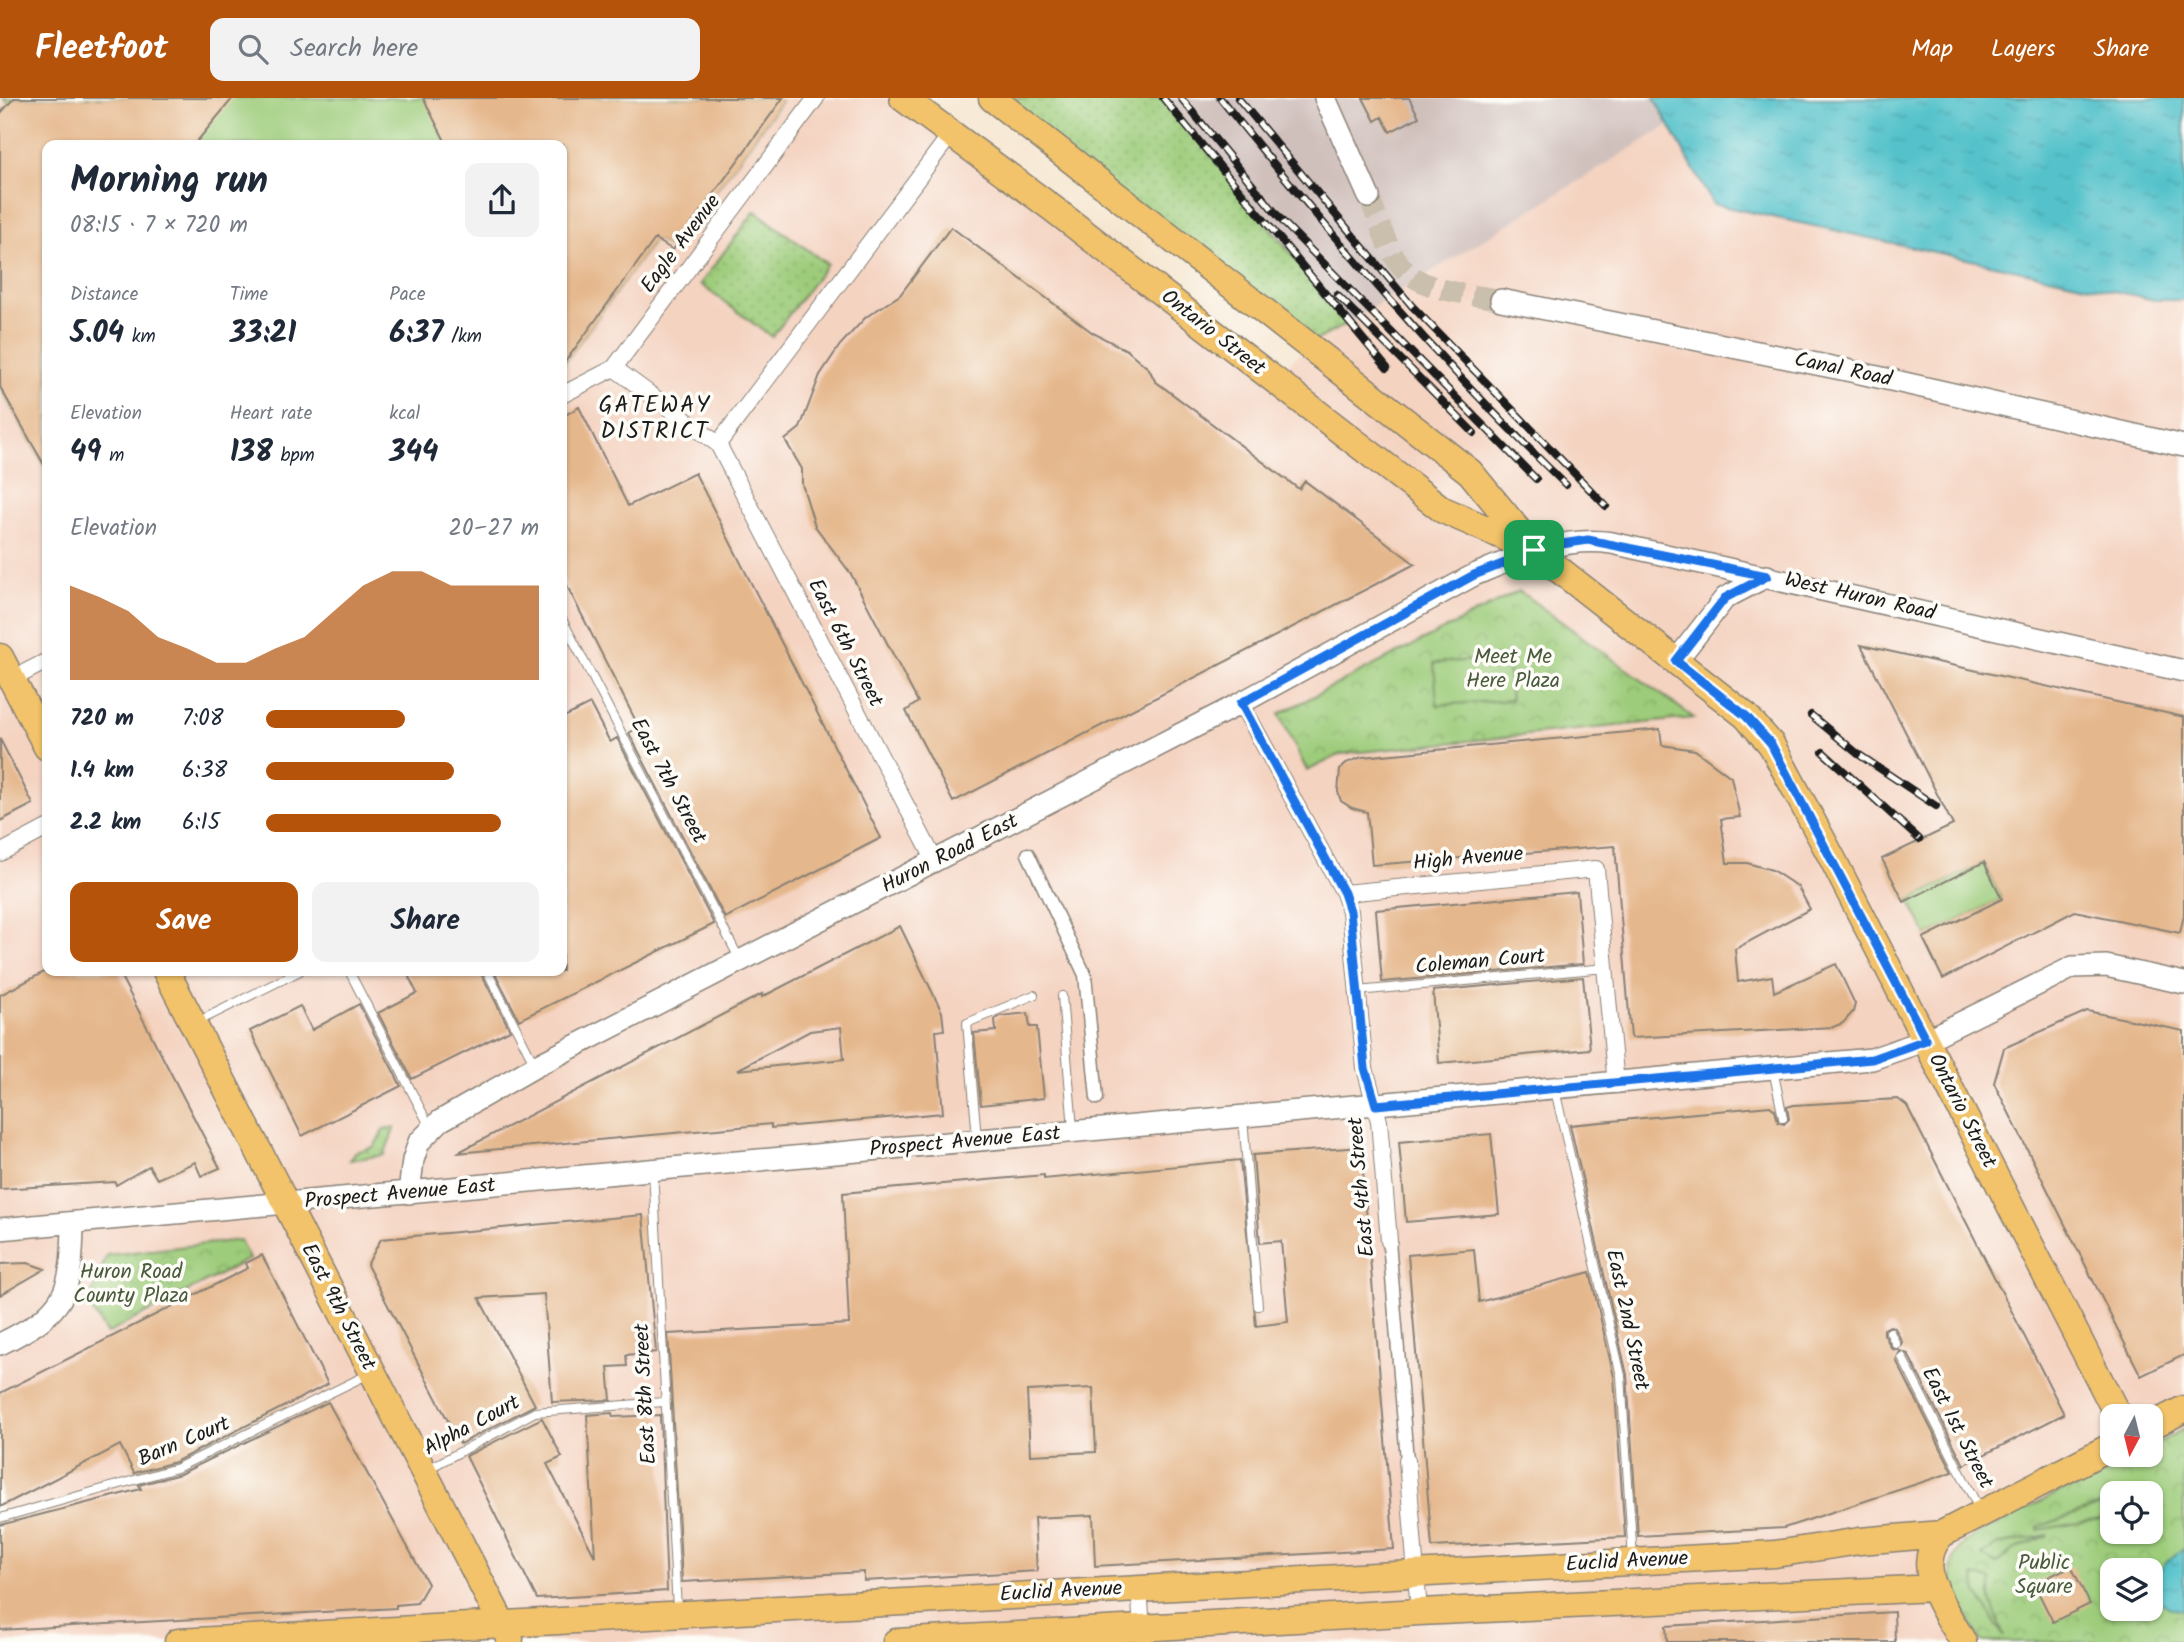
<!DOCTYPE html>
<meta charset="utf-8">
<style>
:root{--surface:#fff;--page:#f2f2f3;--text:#1f2937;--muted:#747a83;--accent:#b45309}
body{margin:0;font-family:Kalam,sans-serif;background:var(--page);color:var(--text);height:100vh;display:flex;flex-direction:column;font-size:26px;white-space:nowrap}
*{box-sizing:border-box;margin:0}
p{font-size:23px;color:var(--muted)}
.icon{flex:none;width:38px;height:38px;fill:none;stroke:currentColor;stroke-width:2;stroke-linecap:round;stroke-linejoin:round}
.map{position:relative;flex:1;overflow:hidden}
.sheet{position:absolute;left:42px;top:42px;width:525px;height:836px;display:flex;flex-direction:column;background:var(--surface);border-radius:14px;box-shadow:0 2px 5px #0004}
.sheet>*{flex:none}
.needle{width:46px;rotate:187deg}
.buttons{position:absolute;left:2100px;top:1306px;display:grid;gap:14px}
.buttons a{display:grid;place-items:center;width:63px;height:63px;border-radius:14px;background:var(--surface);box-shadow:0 2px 5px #0004;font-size:35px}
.pin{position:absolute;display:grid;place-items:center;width:60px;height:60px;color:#fff;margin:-30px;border-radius:14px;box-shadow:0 4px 10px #0006}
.round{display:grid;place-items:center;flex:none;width:74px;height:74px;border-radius:14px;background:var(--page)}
.head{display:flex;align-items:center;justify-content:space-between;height:119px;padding:0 28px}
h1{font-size:38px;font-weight:700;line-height:52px}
.figures{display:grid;grid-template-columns:repeat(3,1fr);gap:10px;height:119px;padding:7px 28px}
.figures div{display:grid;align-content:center}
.figures b{font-size:30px;font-weight:700}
.figures small{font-size:19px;font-weight:400}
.figures p{font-size:19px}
.chart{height:196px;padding:14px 28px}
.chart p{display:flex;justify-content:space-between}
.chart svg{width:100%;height:126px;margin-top:7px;fill:var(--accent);opacity:.7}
.primary-button{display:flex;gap:14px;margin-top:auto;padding:14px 28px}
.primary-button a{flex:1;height:80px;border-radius:14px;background:var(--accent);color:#fff;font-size:28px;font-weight:700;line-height:80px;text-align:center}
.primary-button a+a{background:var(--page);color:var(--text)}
ul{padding:0 28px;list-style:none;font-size:23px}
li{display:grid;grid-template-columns:112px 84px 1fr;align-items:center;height:52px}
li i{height:18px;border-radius:9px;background:var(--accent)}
header{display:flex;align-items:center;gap:42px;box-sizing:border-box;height:98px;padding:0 35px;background:var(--accent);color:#fff}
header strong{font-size:33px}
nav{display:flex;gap:38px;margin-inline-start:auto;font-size:24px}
.search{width:490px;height:63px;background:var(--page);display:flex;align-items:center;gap:18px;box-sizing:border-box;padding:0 24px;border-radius:14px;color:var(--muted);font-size:26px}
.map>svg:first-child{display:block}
</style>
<header>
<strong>Fleetfoot</strong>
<div class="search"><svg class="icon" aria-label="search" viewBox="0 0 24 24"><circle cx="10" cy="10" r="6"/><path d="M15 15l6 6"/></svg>Search here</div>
<nav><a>Map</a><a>Layers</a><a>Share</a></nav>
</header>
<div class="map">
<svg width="2184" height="1544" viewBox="0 0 2184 1544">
<defs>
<pattern id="grass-dots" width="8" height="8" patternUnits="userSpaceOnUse" patternTransform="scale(1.75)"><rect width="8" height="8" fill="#9dcc7a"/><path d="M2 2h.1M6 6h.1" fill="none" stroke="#87af69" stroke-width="1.8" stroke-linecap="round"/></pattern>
<pattern id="park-crowns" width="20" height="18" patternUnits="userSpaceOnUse" patternTransform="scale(1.75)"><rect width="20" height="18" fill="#9dcc7a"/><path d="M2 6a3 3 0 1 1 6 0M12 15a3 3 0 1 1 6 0" fill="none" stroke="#87af69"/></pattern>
<pattern id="water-ripples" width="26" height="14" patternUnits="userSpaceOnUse" patternTransform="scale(1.75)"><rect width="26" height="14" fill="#54c2cb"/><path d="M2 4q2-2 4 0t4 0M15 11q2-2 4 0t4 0" fill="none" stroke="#49a6ae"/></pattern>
</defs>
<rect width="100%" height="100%" fill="#fdfcf7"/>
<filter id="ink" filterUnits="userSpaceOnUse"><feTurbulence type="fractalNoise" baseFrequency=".0143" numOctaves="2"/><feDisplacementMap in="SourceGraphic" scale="14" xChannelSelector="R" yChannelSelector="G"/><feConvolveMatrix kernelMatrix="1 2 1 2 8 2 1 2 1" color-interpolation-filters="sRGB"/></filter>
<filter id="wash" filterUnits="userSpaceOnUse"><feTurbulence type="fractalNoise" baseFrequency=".00686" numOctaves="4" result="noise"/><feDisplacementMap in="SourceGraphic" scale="28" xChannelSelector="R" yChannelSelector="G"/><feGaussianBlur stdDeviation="1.57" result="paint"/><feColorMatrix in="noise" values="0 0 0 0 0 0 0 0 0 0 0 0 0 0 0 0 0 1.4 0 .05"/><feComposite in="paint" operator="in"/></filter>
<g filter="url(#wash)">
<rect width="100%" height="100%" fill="#f6e6d0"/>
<!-- built -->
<path fill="#f4d3c1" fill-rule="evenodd" d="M0,0H903L1272,282L1308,247L1669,27L1714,106L2155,202H2184V1544H0ZM47,47H562V873H47ZM2112,1318H2151V1356H2112ZM2112,1395H2151V1433H2112ZM2112,1472H2151V1510H2112Z"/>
<!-- industrial -->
<path fill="#d0c0bc" d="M1164,0H1654L1669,27L1348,225Z"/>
<!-- grass -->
<path fill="url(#grass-dots)" stroke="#5c744b" stroke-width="2" d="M992,0H1164L1348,225L1308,247Z
M755,113L827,166L772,239L700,186Z
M395,1029L384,1057L350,1062L355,1054L374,1049L384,1031Z"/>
<!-- park -->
<path fill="url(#park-crowns)" stroke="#5c744b" stroke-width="2" fill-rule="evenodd" d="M1519,493L1694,620L1341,656L1307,673L1279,616Z
M240,1142L249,1161L107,1236L88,1206L107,1157Z
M2184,1331V1544H1981C1962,1505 1927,1466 1977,1436L2134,1356H2151V1348ZM2112,1395H2151V1433H2112ZM2112,1472H2151V1510H2112Z"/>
<!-- garden -->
<path fill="#9dcc7a" stroke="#5c744b" stroke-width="2" d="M3,0H777L781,3L673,152L655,141L562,268V47H47V372L0,289V16L9,6Z
M1507,560L1511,602L1437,607L1434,565Z
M1984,764L2002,801L1927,838L1909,802Z
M2112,1403V1419L2038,1432V1429Z
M2048,1437L2013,1452L1996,1466L1982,1457L1998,1447Z
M1974,1478L1991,1481V1502L2004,1539L1977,1494Z"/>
<!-- water -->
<path fill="url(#water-ripples)" stroke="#386f74" stroke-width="2" d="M1654,0H2184V202H2155L1713,106Z
M2184,1451V1512L2173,1511L2159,1503C2147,1481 2166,1461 2184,1451Z"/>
<g id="blocks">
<!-- building -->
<path fill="#e5b78c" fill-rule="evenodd" d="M14,0H233L194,47H47V372L0,289V16Z
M423,0H783L673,152L655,141L562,268V47H447Z
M1363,0H1409L1419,19L1390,34L1382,19L1375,23Z
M951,129L1093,235L1127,252L1149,271L1155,283L1299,391L1305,383L1415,466L953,704L906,613L918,604L851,476L815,428L802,386V371L785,342L800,330L820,277L840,247L866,219L900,197Z
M579,309L628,408L695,375L881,740L725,820L629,635L639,629L562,478V319Z
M1861,547L2184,619V817L2180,835L2075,813L1943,881L1923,840L2002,801L1984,764L1904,804L1882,761L1953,727Z
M590,606L610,644L617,640L714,826L519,922L494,873H562V620Z
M1660,631L1662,647L1695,652L1731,679L1740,719L1721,721L1727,765H1747L1772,772L1798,789L1810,811L1735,851L1738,884L1772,878L1774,894L1836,866L1855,906L1853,914L1843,925L1833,929L1631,940L1615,748L1372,767L1367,714L1352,710L1341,703L1338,694L1340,672L1346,665L1362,659Z
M0,641L33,706L0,723Z
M1577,794L1583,866L1382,884L1376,812Z
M900,828L942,914L944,932L936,933L943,1015L771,1030V1026L457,1055L762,896V899ZM841,929L844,961L737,972L810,933Z
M46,873H118L220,1070L201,1078L195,1064L157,1081L149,1068L116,1087L115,1084L0,1091V897Z
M406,873H480L510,932L412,981L378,915L417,895Z
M1583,879L1590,951L1439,965L1433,893Z
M359,906L401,988L302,1038L250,933L300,908L312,932Z
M2087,913L2184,933V1257L2141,1278L1994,985L2004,950Z
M1028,915L1030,929H1037L1044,1000L981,1007L974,935L996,933L995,921L1000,918Z
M1898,1001L1907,1008L2064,1316L1964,1367L1908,1256L1900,1253L1896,1262L1953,1374L1784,1430L1638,1438L1627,1277L1570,1027L1770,1008L1775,1012L1778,1024L1784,1026L1789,1021L1787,1009L1794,1007ZM1890,1228L1895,1230L1902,1244L1898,1252L1892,1251L1884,1236V1231Z
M1491,1036L1499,1116L1406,1124L1399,1044Z
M1361,1049L1394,1451L1095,1468L1093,1417L1034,1420L1037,1473L864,1483V1474L682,1484L668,1236L849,1226L843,1095L1044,1077V1081L1240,1062L1256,1228L1288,1224L1281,1143L1260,1145L1253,1057ZM1093,1290L1096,1354L1030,1357L1027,1293Z
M643,1117L656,1254L626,1257L627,1268L608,1269L611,1302L552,1304L544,1196L479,1200L535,1307L460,1346L367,1167L381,1141Z
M1474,1151L1479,1204L1590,1174L1614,1279L1625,1439L1432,1449L1408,1157Z
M262,1157L328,1286L175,1364L134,1375L120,1347L0,1409V1295L248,1170L246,1165Z
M28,1165L45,1171L0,1197V1166Z
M328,1304L428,1486L417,1505L396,1507V1510L0,1532V1427L141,1391L139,1387L180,1376Z
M612,1315L613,1319L660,1317L667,1493L537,1501L466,1358L542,1320L562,1359L547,1366L595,1459L587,1317Z
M2071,1468L2090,1506L2053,1524L2034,1486Z
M1894,1514L1895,1544H1667L1666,1528Z"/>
</g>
</g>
<g filter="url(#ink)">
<use href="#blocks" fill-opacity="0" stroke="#898176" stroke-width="2"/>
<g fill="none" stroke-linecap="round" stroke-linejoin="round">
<!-- tertiary-tunnel -->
<path stroke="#cabeac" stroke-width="21" stroke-dasharray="21 10" stroke-linecap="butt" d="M1369,99C1378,120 1386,150 1401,168C1423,195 1469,195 1501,202"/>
<!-- service casing -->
<g stroke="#898176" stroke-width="10">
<path id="service" d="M562,521L740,862
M349,873L431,1031
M487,873L535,967
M1357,893L1606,870
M1062,898L1073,1031
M195,925L300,873
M1773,971L1783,1020
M1555,992L1621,1278L1633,1461
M1243,1019L1258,1208
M977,1040L967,925L1034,897
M653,1073L677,1511
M1890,1234L1896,1246
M1902,1259L1980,1413
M426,1372L535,1314L664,1304
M0,1420L177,1370L369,1276"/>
</g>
<!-- pedestrian casing -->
<g stroke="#898176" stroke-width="15">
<path id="pedestrian" d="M1028,756L1085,877L1097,1000
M1389,1143L1407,1362"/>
</g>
<!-- minor casing -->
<g stroke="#898176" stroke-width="18">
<path id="minor" d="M614,270L718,346L935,763
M562,297L614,270L816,0
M718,346L951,36
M12,581L47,563
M1241,605L1344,795L1350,813L1365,970L1379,1023L1389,1143
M0,755L47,730
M1344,795L1596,771L1616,987
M1407,1362L1419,1514
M1139,1490L1143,1544"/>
</g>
<!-- tertiary casing -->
<g stroke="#898176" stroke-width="24">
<path id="tertiary" d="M1325,0L1369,99
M1501,202L1851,273L2184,348
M1676,563L1725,500L1767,478
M409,1095L413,1062L419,1044L440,1023L536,968L1241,605L1474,477C1520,458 1562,438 1612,445L2184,573
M0,1131L1872,961L1926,942L2073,869L2106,868L2184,885
M0,1246C66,1214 72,1196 73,1126"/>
</g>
<!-- primary casing -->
<g stroke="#898176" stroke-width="29">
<path id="primary" d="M903,0L1052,110L1443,412L1534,452L1746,618L1771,646L1831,758L2118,1318
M992,0L1470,374L1531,448
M0,559L47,649
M166,873L510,1541
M2151,1328L2184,1311
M1942,1436C1910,1469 1946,1512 1963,1544
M178,1544L1775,1456L1860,1443L1942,1436L2112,1348
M896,1544L1419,1514L1935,1490"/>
</g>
<!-- service -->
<use href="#service" stroke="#fff" stroke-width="8"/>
<!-- pedestrian -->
<use href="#pedestrian" stroke="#fff" stroke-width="12"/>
<!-- minor -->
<use href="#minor" stroke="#fff" stroke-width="16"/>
<!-- tertiary -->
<use href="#tertiary" stroke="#fff" stroke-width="21"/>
<!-- primary -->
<use href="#primary" stroke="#f2c36a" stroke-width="26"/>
<!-- rail casing -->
<g stroke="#1c1c1c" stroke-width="8">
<path id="rail" d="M1163,0L1387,270
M1181,0L1283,124L1536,381
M1220,0C1329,135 1441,266 1566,387
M1238,0L1412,208L1606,408
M1337,197L1474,335
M1811,617L1858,656L1936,708
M1823,654L1919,741"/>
</g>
<!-- rail -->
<use href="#rail" stroke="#fdfcf7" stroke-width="5" stroke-dasharray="16" stroke-linecap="butt"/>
</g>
</g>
<g fill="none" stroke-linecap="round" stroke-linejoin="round" filter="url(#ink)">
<!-- route casing -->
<g stroke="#fff" stroke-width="14">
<path id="route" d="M1588,442L1767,478L1725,500L1676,563L1746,618L1771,646L1926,942L1872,961L1376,1007L1365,970L1350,813L1344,795L1241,605L1474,477L1549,448Z"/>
</g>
<!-- route -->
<use href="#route" stroke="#1a73e8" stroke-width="9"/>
</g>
<g text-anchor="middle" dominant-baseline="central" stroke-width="7" stroke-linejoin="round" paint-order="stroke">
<!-- street labels -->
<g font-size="21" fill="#1c1c1c" stroke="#fdfcf7">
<text transform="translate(681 146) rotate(-53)">Eagle Avenue</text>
<text transform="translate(1213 235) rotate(38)">Ontario Street</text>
<text transform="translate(1843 272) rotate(12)">Canal Road</text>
<text transform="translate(1860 499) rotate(13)">West Huron Road</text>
<text transform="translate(845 545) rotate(63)">East 6th Street</text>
<text transform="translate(668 683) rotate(62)">East 7th Street</text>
<text transform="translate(950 756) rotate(-27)">Huron Road East</text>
<text transform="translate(1468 761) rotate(-5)">High Avenue</text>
<text transform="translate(1480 864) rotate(-5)">Coleman Court</text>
<text transform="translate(1962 1013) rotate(63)">Ontario Street</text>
<text transform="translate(965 1044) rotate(-5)">Prospect Avenue East</text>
<text transform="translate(1362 1089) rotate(-95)">East 4th Street</text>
<text transform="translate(400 1096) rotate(-5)">Prospect Avenue East</text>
<text transform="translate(338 1209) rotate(63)">East 9th Street</text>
<text transform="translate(1627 1222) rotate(78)">East 2nd Street</text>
<text transform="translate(646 1296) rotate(-93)">East 8th Street</text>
<text transform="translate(472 1328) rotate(-28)">Alpha Court</text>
<text transform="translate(1957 1330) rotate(63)">East 1st Street</text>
<text transform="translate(184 1344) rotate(-23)">Barn Court</text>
<text transform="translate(1627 1464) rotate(-3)">Euclid Avenue</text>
<text transform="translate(1061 1494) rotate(-3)">Euclid Avenue</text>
</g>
<!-- park labels -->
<g font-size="21" fill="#495a3d" stroke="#fdfcf7">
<text x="1513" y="559">Meet Me<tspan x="1513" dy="24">Here Plaza</tspan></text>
<text x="131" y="1174">Huron Road<tspan x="131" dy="24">County Plaza</tspan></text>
<text x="2044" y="1465">Public<tspan x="2044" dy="24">Square</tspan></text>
</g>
<!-- neighbourhood labels -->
<g font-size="23" letter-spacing="2" fill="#1c1c1c" stroke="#fdfcf7">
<text x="655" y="308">GATEWAY<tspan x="655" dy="26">DISTRICT</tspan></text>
</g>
</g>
</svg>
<div class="buttons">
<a><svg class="needle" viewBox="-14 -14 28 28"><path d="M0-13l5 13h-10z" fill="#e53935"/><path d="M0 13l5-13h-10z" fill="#747a83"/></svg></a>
<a><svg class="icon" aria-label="locate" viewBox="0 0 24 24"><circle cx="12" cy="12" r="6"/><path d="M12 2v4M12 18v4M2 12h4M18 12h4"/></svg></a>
<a><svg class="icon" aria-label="layers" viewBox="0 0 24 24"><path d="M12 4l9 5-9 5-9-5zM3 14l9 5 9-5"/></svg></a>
</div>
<div class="pin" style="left:1534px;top:452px;background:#1e9e55"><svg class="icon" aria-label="arrive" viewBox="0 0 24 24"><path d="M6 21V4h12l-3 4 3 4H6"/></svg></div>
<section class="sheet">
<div class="head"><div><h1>Morning run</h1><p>08:15 · 7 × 720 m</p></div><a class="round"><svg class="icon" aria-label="share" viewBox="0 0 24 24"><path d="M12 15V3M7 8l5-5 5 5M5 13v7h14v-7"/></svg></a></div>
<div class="figures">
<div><p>Distance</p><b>5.04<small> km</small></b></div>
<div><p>Time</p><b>33:21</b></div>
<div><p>Pace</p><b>6:37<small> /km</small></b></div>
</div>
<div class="figures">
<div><p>Elevation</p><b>49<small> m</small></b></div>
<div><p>Heart rate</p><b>138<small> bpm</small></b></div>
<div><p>kcal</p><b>344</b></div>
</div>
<div class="chart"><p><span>Elevation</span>20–27 m</p>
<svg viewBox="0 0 160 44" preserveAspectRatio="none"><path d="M0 44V11L10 15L20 20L30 29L40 33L50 38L60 38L70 33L80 29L90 20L100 11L110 6L120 6L130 11L140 11L150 11L160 11V44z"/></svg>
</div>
<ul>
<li><b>720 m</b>7:08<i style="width:51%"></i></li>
<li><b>1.4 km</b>6:38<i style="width:69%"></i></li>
<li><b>2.2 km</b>6:15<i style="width:86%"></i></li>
</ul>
<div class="primary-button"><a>Save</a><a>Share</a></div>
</section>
</div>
